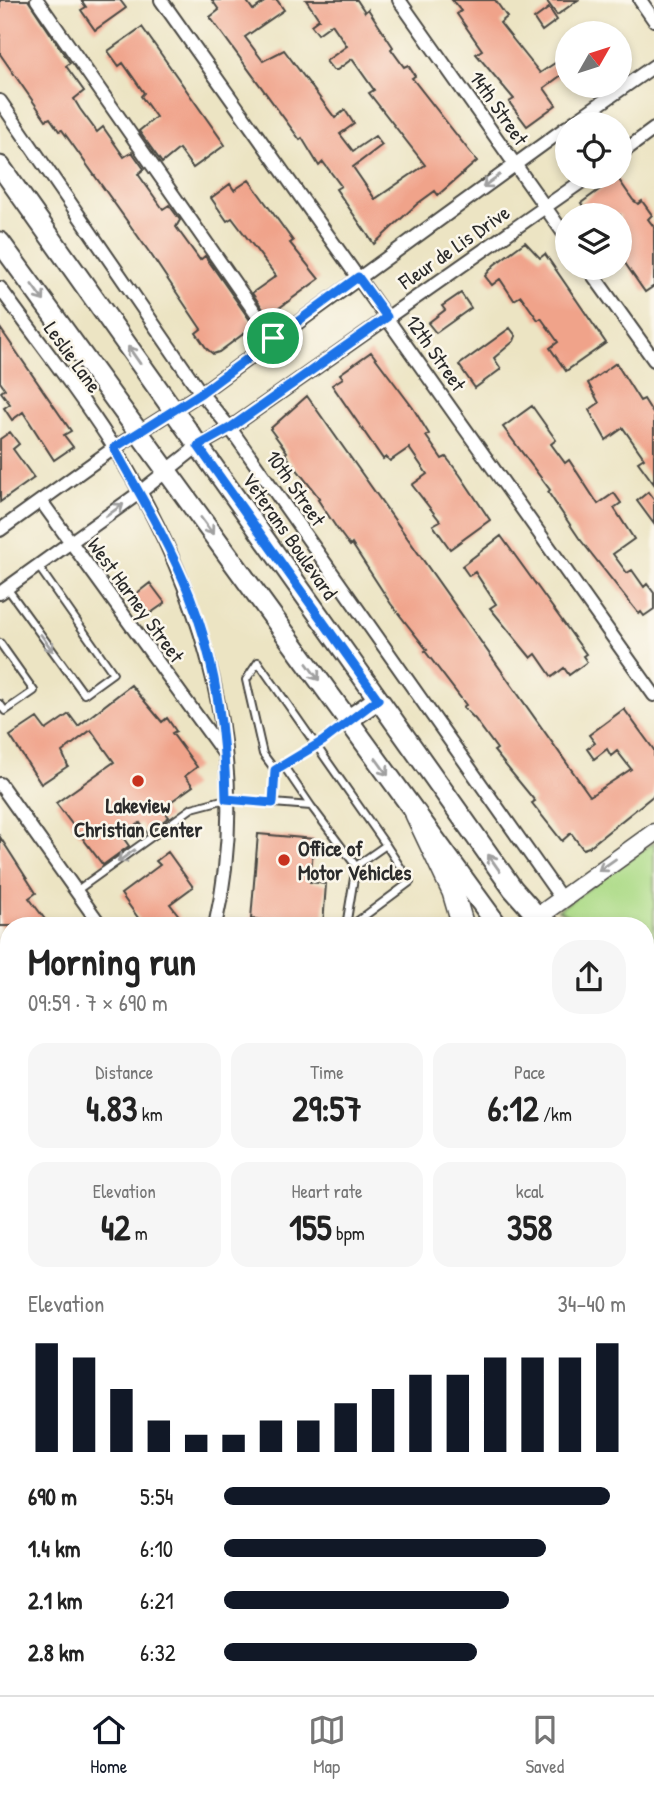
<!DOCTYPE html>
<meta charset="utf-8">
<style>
:root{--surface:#fff;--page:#f6f6f6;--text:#222;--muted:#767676;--line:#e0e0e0;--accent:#111827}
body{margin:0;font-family:"Patrick Hand",sans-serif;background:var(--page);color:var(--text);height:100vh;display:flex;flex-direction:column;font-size:26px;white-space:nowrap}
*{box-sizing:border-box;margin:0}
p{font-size:23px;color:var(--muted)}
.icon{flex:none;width:38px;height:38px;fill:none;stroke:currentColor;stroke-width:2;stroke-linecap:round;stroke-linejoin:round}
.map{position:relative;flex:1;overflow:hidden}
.side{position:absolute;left:0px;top:917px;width:654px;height:779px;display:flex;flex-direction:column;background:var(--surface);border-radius:28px 28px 0 0;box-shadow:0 4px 10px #0003}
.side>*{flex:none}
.needle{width:46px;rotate:51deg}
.buttons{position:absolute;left:555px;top:21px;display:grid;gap:14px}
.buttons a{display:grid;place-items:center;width:77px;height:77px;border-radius:50%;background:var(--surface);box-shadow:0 4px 10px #0003;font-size:35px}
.pin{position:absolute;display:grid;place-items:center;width:60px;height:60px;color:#fff;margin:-30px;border:4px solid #fff;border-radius:50%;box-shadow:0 2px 7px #0007}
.round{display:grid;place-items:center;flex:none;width:74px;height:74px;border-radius:28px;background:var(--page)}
.headline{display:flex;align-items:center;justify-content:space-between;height:119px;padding:0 28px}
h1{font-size:38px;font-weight:800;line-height:52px}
.figures{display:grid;grid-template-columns:repeat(3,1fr);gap:10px;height:119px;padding:7px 28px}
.figures div{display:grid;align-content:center;border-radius:18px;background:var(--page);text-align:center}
.figures b{font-size:35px;font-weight:800}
.figures small{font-size:19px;font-weight:400}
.figures p{font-size:19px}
.chart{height:196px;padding:14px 28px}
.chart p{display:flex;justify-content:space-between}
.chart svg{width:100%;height:126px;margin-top:7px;stroke:var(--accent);stroke-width:6}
ul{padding:0 28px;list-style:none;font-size:23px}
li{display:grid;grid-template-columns:112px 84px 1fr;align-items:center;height:52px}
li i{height:18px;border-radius:9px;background:var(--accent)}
.dock{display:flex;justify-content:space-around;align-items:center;height:98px;border-top:2px solid var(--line);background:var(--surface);font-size:19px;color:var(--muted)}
.dock a{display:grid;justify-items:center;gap:4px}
.dock .current{color:var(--accent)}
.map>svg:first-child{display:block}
</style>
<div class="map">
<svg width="654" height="1695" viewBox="0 0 654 1695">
<rect width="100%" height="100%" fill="#fbf7ec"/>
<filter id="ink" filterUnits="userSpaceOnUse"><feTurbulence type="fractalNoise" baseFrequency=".0143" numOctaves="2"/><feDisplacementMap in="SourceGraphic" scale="14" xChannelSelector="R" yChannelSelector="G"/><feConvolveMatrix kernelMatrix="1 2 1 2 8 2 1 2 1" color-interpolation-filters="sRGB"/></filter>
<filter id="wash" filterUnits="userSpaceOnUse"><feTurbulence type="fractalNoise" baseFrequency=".00686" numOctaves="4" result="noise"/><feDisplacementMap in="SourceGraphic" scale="28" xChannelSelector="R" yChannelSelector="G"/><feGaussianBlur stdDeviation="1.57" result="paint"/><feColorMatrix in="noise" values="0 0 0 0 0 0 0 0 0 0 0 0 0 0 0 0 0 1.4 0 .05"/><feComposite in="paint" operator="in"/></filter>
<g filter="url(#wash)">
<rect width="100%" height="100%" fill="#ece4c3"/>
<!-- green -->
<path fill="#addb88" stroke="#6c835a" stroke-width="2" d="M654,842V958L646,954V926H590L558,910Z"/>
<g id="blocks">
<!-- building -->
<path fill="#f0a38a" d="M0,0H28L70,63L66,66L84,91L74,99L80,109L97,132L103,127L124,157L132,152L144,169L138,174L163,209L169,205L180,220L176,227L200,260L205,256L254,326L219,352L213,354L207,349L196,333L201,329L152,256L62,130L59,131L50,118L46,120L0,54Z
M81,0H120L126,8L95,30L81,10L86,7Z
M212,0H246L253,10L267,0H277L284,10L245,37L263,61L284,50L335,118L345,110L354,124L340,134L353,151L375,136L382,145L353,167L375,199L425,165L369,93L374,90L352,59L337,70H333L326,61L347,46L332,24L318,34L311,25L319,19L306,0H357L365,12L368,9L393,47L391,49L404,67L408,65L415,76L412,78L477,161L438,195L435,191L417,204L374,244L336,189L341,186L323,162L319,166L302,138L300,140L210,17L219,10Z
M452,0H495L507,17L500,23L540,73L561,59L567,71L544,88L556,105L527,126L509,102L514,99L476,54L482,50L457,14L461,11Z
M546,0H578L557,15Z
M549,8L557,20L542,31L534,19Z
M142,27L225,145L193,168L179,149L162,163L139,131L156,117L141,96L144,93L123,63L119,66L108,51Z
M617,177L633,200L638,204L642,201L652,215L648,219L654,227V286L645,292L620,256V215H590L581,203Z
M249,180L293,241L290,243L319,279L268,316L252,293L276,276L232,218L227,221L211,198L230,184L234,190Z
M525,242L540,258L545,254L606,343L566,371L550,348L558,342L541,318L538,320L521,296L514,300L500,279L492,285L485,276L494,265Z
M461,293L471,308L436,333L428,323L445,310L442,306Z
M0,328L71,431L64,435L73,447L54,460L23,412L12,420L4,408L10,404L1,392L5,389L0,382Z
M510,328L516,336L514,341L494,358L501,369L475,388L459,365Z
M371,352L413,408L429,434L426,436L442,459L446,457L460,475L490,520L450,549L433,525L440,521L412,485L427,474L409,448L390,461L386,457L383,459L332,385L343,378L340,374Z
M616,363L640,401L644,399L654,415V484L638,462L644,458L623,428L606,440L589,410L599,403L588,383Z
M307,396L590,796L631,769L617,751L611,756L607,749L594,759L587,749L595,743L589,735L624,709L654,750V795L589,847L583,849L571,833L562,841L532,803L535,801L494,751L497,749L475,719L463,707L466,705L425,651L427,650L391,604L352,544L350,546L338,530L318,500L320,499L285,454L287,452L270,429Z
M532,406L556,440L551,444L565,463L569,460L598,504L614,493L621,503L614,508L634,539L613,554L627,573L632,570L644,587L647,584L654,593V609L644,616L641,612L639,614L579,538L548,492L550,490L503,427Z
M10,432L19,444L13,449L34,478L0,502V439Z
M648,492L654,500V524L637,501Z
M501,536L586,654L583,656L587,662L569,675L564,668L552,677L536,654L531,658L490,608L496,604L475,572L469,576L462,566Z
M150,583L165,603L145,617L132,597Z
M131,685L162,722L167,718L176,731L172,733L197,767L185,776L193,786L162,808L169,817L147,833L140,823L122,836L129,846L103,865L56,803L114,762L91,730L62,752L68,766L41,784L10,736L37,718L46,730L69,714L78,726Z
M258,834L314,839L310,882L326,884L323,925L251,919Z
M0,837L36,893L29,898L50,926H0Z
M168,852L193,887L170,904L180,917L174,921L177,926H144L121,894L160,865L156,861Z"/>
</g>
</g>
<g filter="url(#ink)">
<use href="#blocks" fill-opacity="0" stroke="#484742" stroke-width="2"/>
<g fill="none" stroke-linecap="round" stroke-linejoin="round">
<!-- lane casing -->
<g stroke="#484742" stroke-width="10">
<path id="lane" d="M7,588L84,694L113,673L38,566
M0,643L34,691L5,711L0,704
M283,765L311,806
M275,770L263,754L246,680L258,662L386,845L356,866
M273,803L311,806L356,866L346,926
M76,891L192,808L226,799L273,803L275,770L323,741L346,722
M351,926L410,882L386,845
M646,1269L654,1263"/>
</g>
<!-- street casing -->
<g stroke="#484742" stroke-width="16">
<path id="street" d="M37,0L273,338
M161,0L654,695
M399,0L567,238
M640,0L654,20
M0,101L201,393L230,428L561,898
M571,124L654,66
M620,154L654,129
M588,268L654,360
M0,288C38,341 80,393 115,449C203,591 254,759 215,926
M41,501L223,752
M0,530L114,448L201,393L567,127
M0,593L139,493L198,446L230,428L588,177
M0,784L101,926
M0,1119L9,1131
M646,1396L654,1390
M646,1456L654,1468
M646,1553L654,1548
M646,1588L654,1583
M80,1687L86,1695
M581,1687L586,1695
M219,1695L230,1687
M432,1695L444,1687
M479,1695L491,1687"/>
</g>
<!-- secondary casing -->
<g stroke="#484742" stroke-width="21">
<path id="secondary" d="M525,926L654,833
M646,1134L654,1128"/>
</g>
<!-- primary casing -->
<g stroke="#484742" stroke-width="23">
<path id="primary" d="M0,166L513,889L537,916L551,926
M0,242L498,926
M348,720L378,699
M646,977L654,981
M646,1016L654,1020"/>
</g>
<!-- highway casing -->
<g stroke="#484742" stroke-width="24">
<path id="highway" d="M416,814L453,892L463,926
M0,1192L9,1205
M0,1411L9,1392
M0,1438L9,1432
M0,1514L9,1507"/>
</g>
<!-- lane -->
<use href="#lane" stroke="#fff" stroke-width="6"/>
<!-- street -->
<use href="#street" stroke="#fff" stroke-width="12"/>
<!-- secondary -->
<use href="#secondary" stroke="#fff" stroke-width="18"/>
<!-- primary -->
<use href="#primary" stroke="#fff" stroke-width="19"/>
<!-- highway -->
<use href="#highway" stroke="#fff" stroke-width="21"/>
</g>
<!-- one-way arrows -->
<defs><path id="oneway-shaft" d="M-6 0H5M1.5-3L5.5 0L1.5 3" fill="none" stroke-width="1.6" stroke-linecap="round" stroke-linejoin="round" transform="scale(1.75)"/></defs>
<g stroke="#a0a0a0">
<use href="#oneway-shaft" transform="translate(491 181) rotate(144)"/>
<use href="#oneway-shaft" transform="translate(38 293) rotate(54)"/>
<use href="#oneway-shaft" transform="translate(134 355) rotate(-125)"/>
<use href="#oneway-shaft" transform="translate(115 510) rotate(-36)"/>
<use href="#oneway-shaft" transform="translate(207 526) rotate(54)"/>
<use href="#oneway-shaft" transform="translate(47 643) rotate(54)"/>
<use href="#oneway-shaft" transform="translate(313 672) rotate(54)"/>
<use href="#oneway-shaft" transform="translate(382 767) rotate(54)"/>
<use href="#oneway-shaft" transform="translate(126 856) rotate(144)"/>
<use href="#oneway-shaft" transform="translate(494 863) rotate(-125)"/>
<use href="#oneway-shaft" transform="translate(607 865) rotate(145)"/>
</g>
</g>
<g fill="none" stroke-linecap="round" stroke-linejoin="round" filter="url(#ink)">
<!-- route casing -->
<g stroke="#fff" stroke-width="14">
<path id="route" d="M358,277L387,317L230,428L198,446L378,699L323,741L275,770L273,803L226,799C225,730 215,660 190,596C170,545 141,496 114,448L201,393Z"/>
</g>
<!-- route -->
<use href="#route" stroke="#1a73e8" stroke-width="9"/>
</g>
<!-- markers -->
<g fill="#c8321e" stroke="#fbf7ec" stroke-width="2.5">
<circle cx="138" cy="781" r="7"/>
<circle cx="284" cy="860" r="7"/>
</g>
<g text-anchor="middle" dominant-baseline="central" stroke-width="5" stroke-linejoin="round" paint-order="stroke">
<!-- street labels -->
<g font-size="21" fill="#2b2b2b" stroke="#fbf7ec">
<text transform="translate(499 108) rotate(55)">14th Street</text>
<text transform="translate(454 247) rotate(-35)">Fleur de Lis Drive</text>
<text transform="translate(436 353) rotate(55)">12th Street</text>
<text transform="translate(73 357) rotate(54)">Leslie Lane</text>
<text transform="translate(296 488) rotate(55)">10th Street</text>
<text transform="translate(290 536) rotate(55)">Veterans Boulevard</text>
<text transform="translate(136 600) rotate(54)">West Harney Street</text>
</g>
<!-- poi labels -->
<g font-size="21" font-weight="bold" fill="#2b2b2b" stroke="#fbf7ec">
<text x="138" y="805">Lakeview<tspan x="138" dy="24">Christian Center</tspan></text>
<text x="298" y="848" text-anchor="start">Office of<tspan x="298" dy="24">Motor Vehicles</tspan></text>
</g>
</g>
</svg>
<div class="buttons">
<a><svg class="needle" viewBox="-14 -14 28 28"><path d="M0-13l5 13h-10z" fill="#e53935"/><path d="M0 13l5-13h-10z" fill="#767676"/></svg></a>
<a><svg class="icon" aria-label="locate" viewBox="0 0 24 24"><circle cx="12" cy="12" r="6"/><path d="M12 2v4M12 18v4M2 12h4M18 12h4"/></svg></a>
<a><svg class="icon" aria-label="layers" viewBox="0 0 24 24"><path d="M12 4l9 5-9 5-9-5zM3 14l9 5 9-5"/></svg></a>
</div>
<div class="pin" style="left:273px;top:338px;background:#1e9e55"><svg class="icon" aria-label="arrive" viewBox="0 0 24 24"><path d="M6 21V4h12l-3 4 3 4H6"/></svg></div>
<section class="side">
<div class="headline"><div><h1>Morning run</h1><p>09:59 · 7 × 690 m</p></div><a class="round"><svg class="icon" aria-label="share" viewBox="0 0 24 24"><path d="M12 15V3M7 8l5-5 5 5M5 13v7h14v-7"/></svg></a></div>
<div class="figures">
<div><p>Distance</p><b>4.83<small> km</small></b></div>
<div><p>Time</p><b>29:57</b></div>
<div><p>Pace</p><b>6:12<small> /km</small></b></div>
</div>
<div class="figures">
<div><p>Elevation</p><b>42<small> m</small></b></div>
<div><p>Heart rate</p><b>155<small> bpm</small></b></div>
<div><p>kcal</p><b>358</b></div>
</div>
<div class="chart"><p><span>Elevation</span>34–40 m</p>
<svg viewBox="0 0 160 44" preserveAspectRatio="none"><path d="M5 44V6M15 44V11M25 44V22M35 44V33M45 44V38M55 44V38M65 44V33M75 44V33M85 44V27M95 44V22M105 44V17M115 44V17M125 44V11M135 44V11M145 44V11M155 44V6"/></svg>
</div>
<ul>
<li><b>690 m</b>5:54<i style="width:96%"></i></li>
<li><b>1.4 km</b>6:10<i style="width:80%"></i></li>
<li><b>2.1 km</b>6:21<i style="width:71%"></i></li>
<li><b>2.8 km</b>6:32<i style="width:63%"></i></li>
</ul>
</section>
</div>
<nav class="dock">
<a class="current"><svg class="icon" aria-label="home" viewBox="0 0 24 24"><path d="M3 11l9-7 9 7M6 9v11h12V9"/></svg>Home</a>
<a><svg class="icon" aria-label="map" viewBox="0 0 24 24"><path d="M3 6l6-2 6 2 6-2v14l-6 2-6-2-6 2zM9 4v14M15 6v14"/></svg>Map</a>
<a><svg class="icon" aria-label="saved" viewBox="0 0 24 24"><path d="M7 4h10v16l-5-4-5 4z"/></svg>Saved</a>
</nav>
